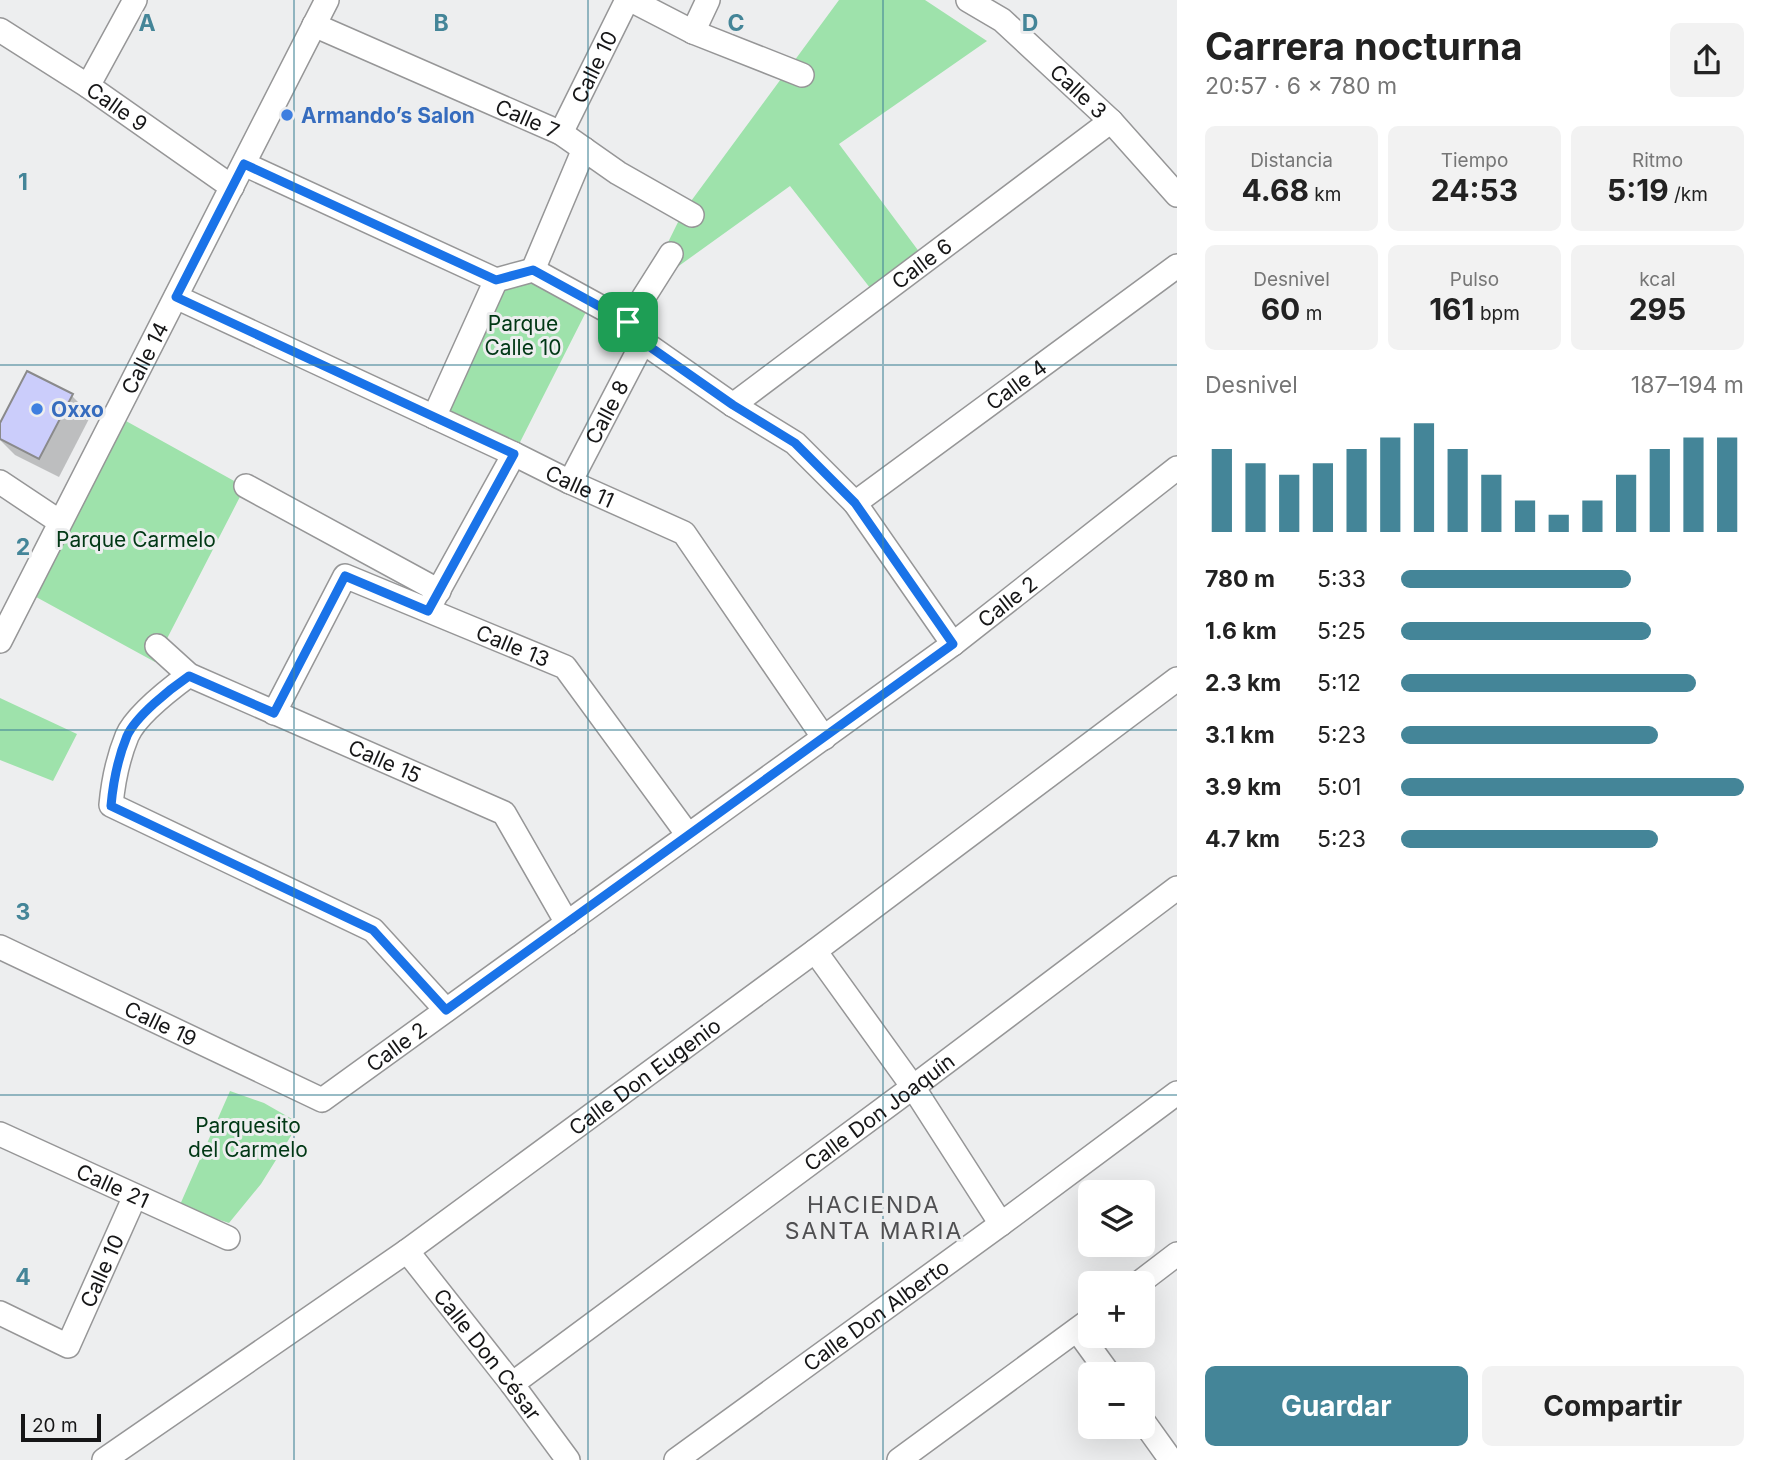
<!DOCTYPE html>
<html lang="es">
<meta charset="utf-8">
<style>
:root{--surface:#fff;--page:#f2f2f2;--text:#222;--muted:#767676;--accent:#448598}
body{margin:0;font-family:Inter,sans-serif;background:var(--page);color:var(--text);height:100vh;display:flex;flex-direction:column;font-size:26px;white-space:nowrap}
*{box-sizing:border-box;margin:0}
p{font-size:23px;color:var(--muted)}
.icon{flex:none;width:38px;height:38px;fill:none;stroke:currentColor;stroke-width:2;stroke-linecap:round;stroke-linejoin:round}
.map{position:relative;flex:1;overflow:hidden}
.side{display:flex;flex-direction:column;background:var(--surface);width:595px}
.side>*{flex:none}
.controls{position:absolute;left:1078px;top:1180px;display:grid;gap:14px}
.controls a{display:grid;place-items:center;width:77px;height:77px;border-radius:10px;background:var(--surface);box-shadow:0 7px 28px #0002;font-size:35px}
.scale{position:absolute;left:21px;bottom:18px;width:80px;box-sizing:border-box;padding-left:7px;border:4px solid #161617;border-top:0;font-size:19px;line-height:24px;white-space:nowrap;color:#161617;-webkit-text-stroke:5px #edeeef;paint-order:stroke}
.pin{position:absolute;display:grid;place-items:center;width:60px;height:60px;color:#fff;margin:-30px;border-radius:14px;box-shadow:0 4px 10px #0006}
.round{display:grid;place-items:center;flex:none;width:74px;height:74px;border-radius:10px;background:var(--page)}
.overview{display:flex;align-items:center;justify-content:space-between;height:119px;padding:0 28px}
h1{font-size:38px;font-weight:700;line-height:52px}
.metrics{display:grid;grid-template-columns:repeat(3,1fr);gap:10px;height:119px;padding:7px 28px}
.metrics div{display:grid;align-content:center;border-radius:10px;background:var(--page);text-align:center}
.metrics b{font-size:30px;font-weight:700}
.metrics small{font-size:19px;font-weight:400}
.metrics p{font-size:19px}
.chart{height:196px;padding:14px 28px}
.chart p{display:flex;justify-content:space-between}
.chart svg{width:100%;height:126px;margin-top:7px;stroke:var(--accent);stroke-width:6}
.primary-button{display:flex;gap:14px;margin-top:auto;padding:14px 28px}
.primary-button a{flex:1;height:80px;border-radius:10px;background:var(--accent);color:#fff;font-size:28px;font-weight:700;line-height:80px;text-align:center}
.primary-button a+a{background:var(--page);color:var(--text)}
ul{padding:0 28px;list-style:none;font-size:23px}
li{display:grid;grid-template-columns:112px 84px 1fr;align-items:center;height:52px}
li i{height:18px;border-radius:9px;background:var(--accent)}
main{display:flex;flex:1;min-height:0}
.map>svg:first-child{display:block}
</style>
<main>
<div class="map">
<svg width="1177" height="1460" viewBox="0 0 1177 1460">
<rect width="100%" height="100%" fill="#edeeef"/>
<!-- green -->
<path fill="#9ee2ab" d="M839,0H925L987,41L839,144L926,261L878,298L790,186L644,291L683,212Z
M504,269L588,308L514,454L434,417Z
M117,416L245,487L155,662L27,592Z
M0,698L77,734L53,781L0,760Z
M230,1091L264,1103L299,1123L261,1184L229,1223L179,1207Z"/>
<!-- shadow -->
<path fill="#0003" d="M72,396L91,415L59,477L15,455L0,440V427Z"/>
<!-- building -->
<path fill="#cbcdfb" stroke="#8a8a8b" stroke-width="2" d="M27,371L73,394L39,459L0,439V423Z"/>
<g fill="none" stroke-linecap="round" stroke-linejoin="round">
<!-- minor casing -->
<g stroke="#969697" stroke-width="26">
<g id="minor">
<path d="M631,0L693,32L802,75"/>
<path id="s1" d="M968,0L1002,20L1111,121L1177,195"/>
<path id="s2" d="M314,25L561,133L618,173L692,215"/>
<path id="s3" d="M0,30L88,86L232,187"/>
<path d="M693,32L708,0"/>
<path d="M88,86L135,0"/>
<path id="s4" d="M561,133L627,0"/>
<path d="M244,164L496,280L533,270L628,322L643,342L733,405L795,443L855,503L953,644"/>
<path d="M533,270L584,149"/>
<path id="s5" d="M176,297L514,454L570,482L684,533L824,738"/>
<path d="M628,322L671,254"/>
<path id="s6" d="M733,405L1111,121"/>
<path d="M434,417L496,280"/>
<path d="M0,482L60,522"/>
<path id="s7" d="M570,482L643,342"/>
<path d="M246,486L439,591"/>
<path id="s8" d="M855,503L1177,266"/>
<path d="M431,604L514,454"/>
<path id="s9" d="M0,641L327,0"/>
<path id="s10" d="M157,646L189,675L504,813L567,923"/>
<path d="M189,675C170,689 136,715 127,736C118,758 113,783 111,805L373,930L446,1010"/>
<path id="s11" d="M274,713L345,576L565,667L688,835"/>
<path id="s12" d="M0,947L322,1100L953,644L1177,468"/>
<path d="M815,951L913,1087L1001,1224"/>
<path id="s13" d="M0,1134L228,1238"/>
<path id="s14" d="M407,1251L512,1384L568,1460"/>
<path d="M1139,1283L1177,1254"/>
<path id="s15" d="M0,1313L68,1346L135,1196"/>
<path d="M1077,1330L1109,1374"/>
<path id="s16" d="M512,1384L913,1087L1177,888"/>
<path d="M1143,1421L1171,1460"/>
<path id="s17" d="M104,1460L407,1251L815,951L1177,679"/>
<path id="s18" d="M676,1460L1001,1224L1177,1093"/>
<path d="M899,1460L1090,1320"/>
</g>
</g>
<!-- minor -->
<use href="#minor" stroke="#fff" stroke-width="23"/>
</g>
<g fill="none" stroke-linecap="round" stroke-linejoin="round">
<!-- route casing -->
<g stroke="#fff" stroke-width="14">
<path id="route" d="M244,164L496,280L533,270L628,322L643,342L733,405L795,443L855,503L953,644L446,1010L373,930L111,806C113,783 118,758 127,736C136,716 170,689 189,676L274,713L345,576L428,611L514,454L176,297Z"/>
</g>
<!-- route -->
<use href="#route" stroke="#1a73e8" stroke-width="9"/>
</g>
<!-- grid -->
<path fill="none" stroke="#448598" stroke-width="2" stroke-opacity="0.55" d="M294,0V1460M588,0V1460M883,0V1460M0,365H1177M0,730H1177M0,1095H1177"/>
<!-- markers -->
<g fill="#3f7fe0" stroke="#edeeef" stroke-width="2.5">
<circle cx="287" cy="115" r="7"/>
<circle cx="37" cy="409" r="7"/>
</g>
<g text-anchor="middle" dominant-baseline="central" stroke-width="6" stroke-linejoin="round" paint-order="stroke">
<!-- street labels -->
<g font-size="21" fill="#161617" stroke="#edeeef">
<text stroke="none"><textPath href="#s4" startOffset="74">Calle 10</textPath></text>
<text stroke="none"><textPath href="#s1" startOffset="144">Calle 3</textPath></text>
<text stroke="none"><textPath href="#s3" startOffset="140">Calle 9</textPath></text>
<text stroke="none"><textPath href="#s2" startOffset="233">Calle 7</textPath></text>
<text stroke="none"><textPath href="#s6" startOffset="236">Calle 6</textPath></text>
<text stroke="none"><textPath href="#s9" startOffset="318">Calle 14</textPath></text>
<text stroke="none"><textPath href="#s8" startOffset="200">Calle 4</textPath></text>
<text stroke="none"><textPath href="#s7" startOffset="79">Calle 8</textPath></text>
<text stroke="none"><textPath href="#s5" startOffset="446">Calle 11</textPath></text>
<text stroke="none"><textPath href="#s12" startOffset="1204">Calle 2</textPath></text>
<text stroke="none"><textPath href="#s11" startOffset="336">Calle 13</textPath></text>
<text stroke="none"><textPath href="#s10" startOffset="257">Calle 15</textPath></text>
<text stroke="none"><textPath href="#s12" startOffset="178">Calle 19</textPath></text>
<text stroke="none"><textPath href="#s12" startOffset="448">Calle 2</textPath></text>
<text stroke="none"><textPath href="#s17" startOffset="663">Calle Don Eugenio</textPath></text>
<text stroke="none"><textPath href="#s16" startOffset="457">Calle Don Joaquín</textPath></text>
<text stroke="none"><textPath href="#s13" startOffset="124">Calle 21</textPath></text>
<text stroke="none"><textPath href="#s15" startOffset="158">Calle 10</textPath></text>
<text stroke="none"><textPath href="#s18" startOffset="247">Calle Don Alberto</textPath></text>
<text stroke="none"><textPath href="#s14" startOffset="131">Calle Don César</textPath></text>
</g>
<!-- shop labels -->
<g font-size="21" font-weight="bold" fill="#366cbe" stroke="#edeeef" text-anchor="start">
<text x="301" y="115">Armando’s Salon</text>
<text x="51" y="409">Oxxo</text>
</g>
<!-- park labels -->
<g font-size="21" fill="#013815" stroke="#edeeef">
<text x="523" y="323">Parque<tspan x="523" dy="24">Calle 10</tspan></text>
<text x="136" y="539">Parque Carmelo</text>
<text x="248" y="1125">Parquesito<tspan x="248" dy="24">del Carmelo</tspan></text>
</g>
<!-- neighbourhood labels -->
<g font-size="23" letter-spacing="2" fill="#4f4f51" stroke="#edeeef">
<text x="874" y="1205">HACIENDA<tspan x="874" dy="26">SANTA MARIA</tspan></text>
</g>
</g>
<g font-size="23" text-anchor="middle" font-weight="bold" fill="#448598" stroke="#edeeef" stroke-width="6" stroke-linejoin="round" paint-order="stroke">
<text x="147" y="31">A</text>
<text x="441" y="31">B</text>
<text x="736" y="31">C</text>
<text x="1030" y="31">D</text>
<text x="23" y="190">1</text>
<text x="23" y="555">2</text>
<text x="23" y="920">3</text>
<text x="23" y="1285">4</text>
</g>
</svg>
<div class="controls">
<a><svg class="icon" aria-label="layers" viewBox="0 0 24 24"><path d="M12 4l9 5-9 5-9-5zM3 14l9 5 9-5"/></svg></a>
<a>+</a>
<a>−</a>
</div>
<div class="scale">20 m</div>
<div class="pin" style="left:628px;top:322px;background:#1e9e55"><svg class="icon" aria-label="arrive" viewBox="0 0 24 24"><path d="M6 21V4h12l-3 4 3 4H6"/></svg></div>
</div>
<section class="side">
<div class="overview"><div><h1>Carrera nocturna</h1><p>20:57 · 6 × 780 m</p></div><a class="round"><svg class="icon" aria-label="share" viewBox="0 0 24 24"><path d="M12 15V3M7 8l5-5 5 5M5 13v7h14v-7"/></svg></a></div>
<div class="metrics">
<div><p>Distancia</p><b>4.68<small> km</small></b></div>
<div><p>Tiempo</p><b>24:53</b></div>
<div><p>Ritmo</p><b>5:19<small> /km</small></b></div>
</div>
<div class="metrics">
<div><p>Desnivel</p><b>60<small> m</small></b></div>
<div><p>Pulso</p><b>161<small> bpm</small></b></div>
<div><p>kcal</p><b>295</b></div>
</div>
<div class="chart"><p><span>Desnivel</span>187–194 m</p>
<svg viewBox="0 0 160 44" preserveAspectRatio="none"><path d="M5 44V15M15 44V20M25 44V24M35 44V20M45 44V15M55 44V11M65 44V6M75 44V15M85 44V24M95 44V33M105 44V38M115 44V33M125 44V24M135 44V15M145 44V11M155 44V11"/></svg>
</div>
<ul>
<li><b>780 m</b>5:33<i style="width:67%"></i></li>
<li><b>1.6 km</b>5:25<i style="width:73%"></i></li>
<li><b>2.3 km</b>5:12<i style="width:86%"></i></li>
<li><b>3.1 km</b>5:23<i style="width:75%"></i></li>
<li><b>3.9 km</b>5:01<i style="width:100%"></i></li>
<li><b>4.7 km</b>5:23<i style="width:75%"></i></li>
</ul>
<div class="primary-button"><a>Guardar</a><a>Compartir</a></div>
</section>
</main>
